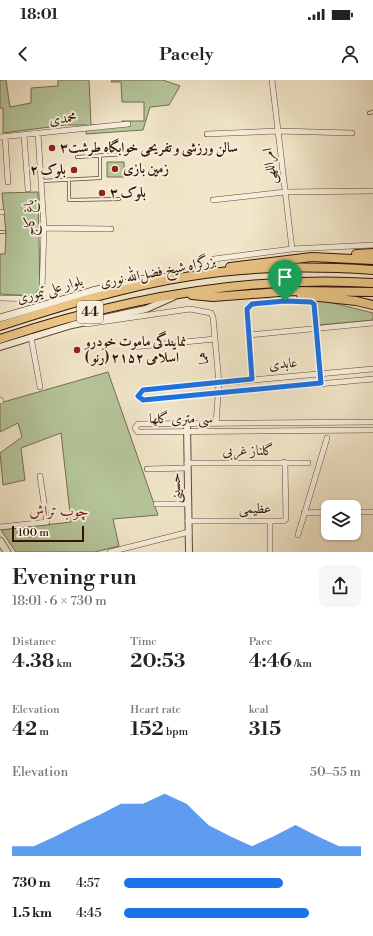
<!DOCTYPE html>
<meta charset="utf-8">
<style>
:root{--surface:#fff;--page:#f6f6f6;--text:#222;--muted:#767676;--accent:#1a73e8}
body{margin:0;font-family:"Libre Bodoni",Amiri,serif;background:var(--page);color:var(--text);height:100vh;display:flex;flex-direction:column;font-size:15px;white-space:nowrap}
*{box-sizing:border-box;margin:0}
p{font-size:13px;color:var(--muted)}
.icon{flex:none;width:22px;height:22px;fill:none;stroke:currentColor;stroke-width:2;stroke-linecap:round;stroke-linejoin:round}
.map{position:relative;height:472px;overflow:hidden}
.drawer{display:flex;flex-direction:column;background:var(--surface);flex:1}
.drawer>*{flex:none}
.fabs{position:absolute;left:321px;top:420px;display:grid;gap:8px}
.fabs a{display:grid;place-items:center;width:40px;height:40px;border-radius:8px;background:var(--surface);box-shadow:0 1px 3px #0004;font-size:20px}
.scale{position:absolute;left:12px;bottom:10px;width:72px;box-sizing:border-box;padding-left:4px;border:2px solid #351306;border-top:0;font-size:11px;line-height:14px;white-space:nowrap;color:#351306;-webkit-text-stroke:3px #f7efdd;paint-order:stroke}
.pin{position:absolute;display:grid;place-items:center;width:34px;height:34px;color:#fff;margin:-41px -17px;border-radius:50% 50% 50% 0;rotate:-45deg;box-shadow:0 0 4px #0007}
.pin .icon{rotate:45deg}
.round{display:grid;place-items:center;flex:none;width:42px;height:42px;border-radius:8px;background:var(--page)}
.headline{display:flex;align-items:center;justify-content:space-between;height:68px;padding:0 12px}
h1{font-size:22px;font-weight:600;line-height:30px}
.stats{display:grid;grid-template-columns:repeat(3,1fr);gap:6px;height:68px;padding:4px 12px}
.stats div{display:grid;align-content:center}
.stats b{font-size:20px;font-weight:600}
.stats small{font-size:11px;font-weight:400}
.stats p{font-size:11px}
.chart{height:112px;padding:8px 12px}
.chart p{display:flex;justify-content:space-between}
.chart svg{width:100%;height:72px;margin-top:4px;fill:var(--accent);opacity:.7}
ul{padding:0 12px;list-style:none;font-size:13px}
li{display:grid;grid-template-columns:64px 48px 1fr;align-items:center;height:30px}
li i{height:10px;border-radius:5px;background:var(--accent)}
.status{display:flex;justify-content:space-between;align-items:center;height:28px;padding:0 20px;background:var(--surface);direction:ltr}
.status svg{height:11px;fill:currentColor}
header{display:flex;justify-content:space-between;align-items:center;height:52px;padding:0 12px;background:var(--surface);font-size:18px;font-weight:600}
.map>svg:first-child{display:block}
</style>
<div class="status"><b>18:01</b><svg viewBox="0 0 49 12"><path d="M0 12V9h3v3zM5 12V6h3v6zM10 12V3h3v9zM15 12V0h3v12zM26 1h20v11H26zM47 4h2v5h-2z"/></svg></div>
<header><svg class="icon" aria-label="back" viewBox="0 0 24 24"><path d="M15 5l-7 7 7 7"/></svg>Pacely<svg class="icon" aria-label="person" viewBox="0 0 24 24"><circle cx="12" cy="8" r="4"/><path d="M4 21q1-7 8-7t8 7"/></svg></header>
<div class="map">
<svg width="373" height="472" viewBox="0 0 373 472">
<rect width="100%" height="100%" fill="#f2e7ca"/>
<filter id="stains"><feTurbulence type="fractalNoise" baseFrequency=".005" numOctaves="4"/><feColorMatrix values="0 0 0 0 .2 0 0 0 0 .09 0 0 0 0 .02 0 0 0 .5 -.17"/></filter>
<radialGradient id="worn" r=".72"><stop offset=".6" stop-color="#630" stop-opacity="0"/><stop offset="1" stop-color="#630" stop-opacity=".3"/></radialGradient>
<!-- green -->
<path fill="#b6c79b" stroke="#766d50" d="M0,0H6L10,27L31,23V8L58,6V0H89L91,45L122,46V41H144V22H122L121,2H111L112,0H163L180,6L169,25L150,27L143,50L86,54L87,45H65L3,53V28H0Z
M107,82H124V97H107Z
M38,112L40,208L33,216L0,214V174H5L6,153L2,113Z
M317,219L373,233V240L318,245Z
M108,292L158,435L113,439L119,466L95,472H16L1,450L71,442L61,353L21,368L25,400L3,405L0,373L22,357L18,343L0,352V323Z"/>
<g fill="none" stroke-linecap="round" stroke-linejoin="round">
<!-- service casing -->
<g stroke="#644837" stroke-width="4">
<path id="service" d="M369,33L373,32
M77,77L124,74
M69,99V120L119,119
M41,101L100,98V75
M0,152H4"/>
</g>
<!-- minor casing -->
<g stroke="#644837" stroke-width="6">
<path id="minor" d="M272,0L292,169
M207,54L278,51L352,53
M24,55L28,109
M0,57L128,44
M5,57L8,102
M213,120L285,112L373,111
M0,132H2
M44,148L111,149
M214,179L292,169L373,165
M0,218L37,219L42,210L44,148L38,53
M86,244L190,229L211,233L213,237L219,303L216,344
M249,255L373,243
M31,257L40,307
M132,267L215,259
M373,289L143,310L138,315L143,320L373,299
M252,299L247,229C255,217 297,222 311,222L314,224L321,303
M0,320L1,321
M373,342L138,344L135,348L138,352L373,350
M187,383H308
M147,389L187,388
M156,424H188
M354,432H373
M304,433L328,432
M188,441H284L286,439L285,384L284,382
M270,441V472
M0,447L47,442L40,396
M298,455L327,358
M110,472L189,452"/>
</g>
<!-- tertiary casing -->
<g stroke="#644837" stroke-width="8">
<path id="tertiary" d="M0,267L72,245L146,229L173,217
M187,344L189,472"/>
</g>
<!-- secondary casing -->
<g stroke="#351306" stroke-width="8">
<path id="secondary" d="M0,238L92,211L149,198L169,197
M0,461L7,472"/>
</g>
<!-- trunk casing -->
<g stroke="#351306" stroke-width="10">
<path id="trunk" d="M356,174L373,173
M230,187L312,177L373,180
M192,215L213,217L293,211L373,212
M301,215L356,221L373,225
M0,246C62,226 126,206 191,196C251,186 312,186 373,190
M0,259C120,219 246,195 373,203"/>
</g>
<!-- service -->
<use href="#service" stroke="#f7efdd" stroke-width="2.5"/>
<!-- minor -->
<use href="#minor" stroke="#f7efdd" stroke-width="5"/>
<!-- tertiary -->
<use href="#tertiary" stroke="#f7efdd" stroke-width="6"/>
<!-- secondary -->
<use href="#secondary" stroke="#f7efdd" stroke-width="7"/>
<!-- trunk -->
<use href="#trunk" stroke="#e9c485" stroke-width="8"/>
</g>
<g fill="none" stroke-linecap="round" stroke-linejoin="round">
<!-- route casing -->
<g stroke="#fff" stroke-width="8">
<path id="route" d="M285,221L311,222L314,224L321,303L143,320L138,316L143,310L252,299L247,229L252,224Z"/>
</g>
<!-- route -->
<use href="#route" stroke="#1a73e8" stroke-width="5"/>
</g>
<!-- markers -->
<g fill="#8f2418" stroke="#f7efdd" stroke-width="1.5">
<circle cx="52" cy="68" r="4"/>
<circle cx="115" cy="89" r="4"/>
<circle cx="74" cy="90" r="4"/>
<circle cx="102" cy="113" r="4"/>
<circle cx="77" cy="270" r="4"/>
</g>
<g text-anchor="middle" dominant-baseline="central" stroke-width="4" stroke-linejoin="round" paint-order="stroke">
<!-- shield labels -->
<rect fill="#f7efdd" stroke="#6f5546" stroke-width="1" x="77" y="221" width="26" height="22" rx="3"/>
<g font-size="13" font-weight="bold" fill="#351306">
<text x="90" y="232">44</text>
</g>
<!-- street labels -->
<g font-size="14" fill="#351306" stroke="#f7efdd">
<text transform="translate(63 39) rotate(-6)">محمدی</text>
<text transform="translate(270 86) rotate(-97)">امراللهی</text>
<text transform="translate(30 138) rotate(-93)">باغ کاج</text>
<text transform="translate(158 192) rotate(-11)">بزرگراه شیخ فضل‌الله نوری</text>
<text transform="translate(50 210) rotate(-16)">بلوار علی تیموری</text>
<text transform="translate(204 278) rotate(-95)">هما</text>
<text transform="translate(283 284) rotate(-6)">عابدی</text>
<text x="181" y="339">سی متری گلها</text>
<text x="248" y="371">گلناز غربی</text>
<text transform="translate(176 408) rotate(-91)">حسینی</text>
<text x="255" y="429">عظیمی</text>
</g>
<!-- poi labels -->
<g font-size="14" font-weight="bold" fill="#351306" stroke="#f7efdd" text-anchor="start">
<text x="60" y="68">سالن ورزشی و تفریحی خوابگاه طرشت۳</text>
<text x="123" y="89">زمین بازی</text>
<text x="66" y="90" text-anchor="end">بلوک ۲</text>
<text x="110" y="113">بلوک ۳</text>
<text x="85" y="262">نمایندگی ماموت خودرو<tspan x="85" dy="16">( رنو) اسلامی ۲۱۵۲</tspan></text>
</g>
<!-- neighbourhood labels -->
<g font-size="15" fill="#7a1f14" stroke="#f7efdd">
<text x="59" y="431">چوب تراش</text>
</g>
</g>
<rect width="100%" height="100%" filter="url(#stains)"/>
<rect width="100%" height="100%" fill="url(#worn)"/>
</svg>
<div class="fabs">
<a><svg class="icon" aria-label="layers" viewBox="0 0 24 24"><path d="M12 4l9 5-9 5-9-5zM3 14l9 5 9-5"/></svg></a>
</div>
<div class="scale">100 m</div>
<div class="pin" style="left:285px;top:221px;background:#1e9e55"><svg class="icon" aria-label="arrive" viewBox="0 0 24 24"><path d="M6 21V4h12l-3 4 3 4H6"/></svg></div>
</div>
<section class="drawer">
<div class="headline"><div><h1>Evening run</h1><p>18:01 · 6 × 730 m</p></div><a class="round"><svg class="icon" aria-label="share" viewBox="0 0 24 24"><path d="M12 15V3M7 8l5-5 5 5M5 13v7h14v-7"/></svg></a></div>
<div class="stats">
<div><p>Distance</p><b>4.38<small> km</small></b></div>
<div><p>Time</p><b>20:53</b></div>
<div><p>Pace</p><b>4:46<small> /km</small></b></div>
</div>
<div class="stats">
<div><p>Elevation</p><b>42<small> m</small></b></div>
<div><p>Heart rate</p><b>152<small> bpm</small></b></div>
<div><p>kcal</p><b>315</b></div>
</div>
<div class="chart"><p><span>Elevation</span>50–55 m</p>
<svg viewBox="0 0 160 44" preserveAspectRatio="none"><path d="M0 44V38L10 38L20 32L30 25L40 19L50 12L60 12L70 6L80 12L90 25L100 32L110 38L120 32L130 25L140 32L150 38L160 38V44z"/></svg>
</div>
<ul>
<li><b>730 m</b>4:57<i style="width:67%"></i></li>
<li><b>1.5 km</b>4:45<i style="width:78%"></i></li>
</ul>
</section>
